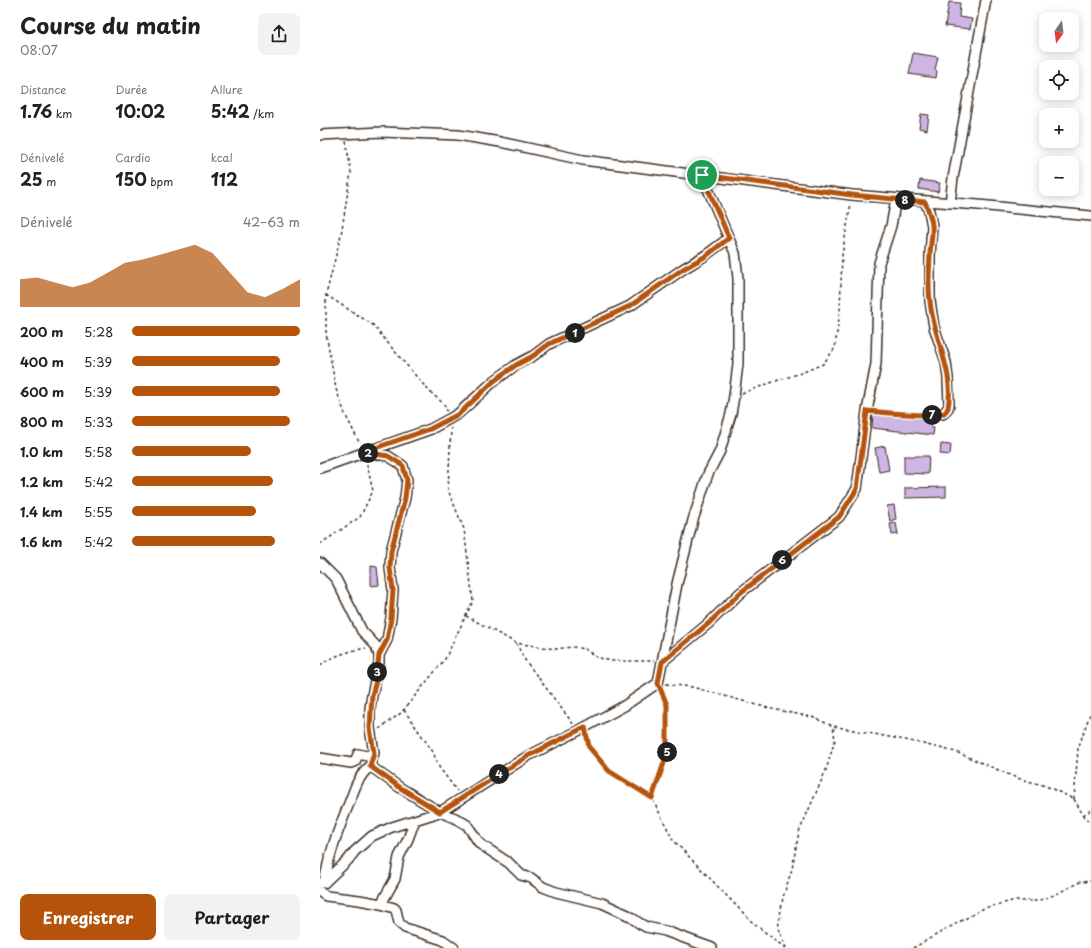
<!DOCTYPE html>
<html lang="fr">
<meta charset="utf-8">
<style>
:root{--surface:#fff;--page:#f2f2f2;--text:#202124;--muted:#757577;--accent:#b45309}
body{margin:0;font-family:"Playpen Sans",sans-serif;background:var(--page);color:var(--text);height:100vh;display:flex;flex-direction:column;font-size:15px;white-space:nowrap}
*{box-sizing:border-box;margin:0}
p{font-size:13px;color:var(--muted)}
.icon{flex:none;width:22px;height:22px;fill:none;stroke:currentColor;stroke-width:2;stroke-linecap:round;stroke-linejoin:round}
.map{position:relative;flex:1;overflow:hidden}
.panel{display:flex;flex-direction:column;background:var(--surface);width:320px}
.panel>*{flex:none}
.needle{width:26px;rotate:194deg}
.tools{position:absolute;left:719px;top:12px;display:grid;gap:8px}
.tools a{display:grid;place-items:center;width:40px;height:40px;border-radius:8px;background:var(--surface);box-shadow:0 2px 10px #0003;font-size:20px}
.pin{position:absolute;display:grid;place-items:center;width:34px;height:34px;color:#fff;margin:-17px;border:2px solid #fff;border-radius:50%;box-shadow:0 1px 4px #0007}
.km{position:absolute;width:20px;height:20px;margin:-10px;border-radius:50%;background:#222;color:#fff;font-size:11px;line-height:20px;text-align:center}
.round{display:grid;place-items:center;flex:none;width:42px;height:42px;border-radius:8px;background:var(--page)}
.headline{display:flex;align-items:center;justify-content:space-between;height:68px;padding:0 20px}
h1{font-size:22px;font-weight:700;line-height:30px}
.stats{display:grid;grid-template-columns:repeat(3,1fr);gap:6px;height:68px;padding:4px 20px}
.stats div{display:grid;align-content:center}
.stats b{font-size:17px;font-weight:700}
.stats small{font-size:11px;font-weight:400}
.stats p{font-size:11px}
.chart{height:112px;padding:8px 20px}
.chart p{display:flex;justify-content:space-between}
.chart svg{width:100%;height:72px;margin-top:4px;fill:var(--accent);opacity:.7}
.action{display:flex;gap:8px;margin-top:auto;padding:8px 20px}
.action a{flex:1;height:46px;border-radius:8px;background:var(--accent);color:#fff;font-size:16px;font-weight:700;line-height:46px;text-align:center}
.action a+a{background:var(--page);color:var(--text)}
ul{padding:0 20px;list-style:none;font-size:13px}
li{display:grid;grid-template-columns:64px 48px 1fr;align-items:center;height:30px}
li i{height:10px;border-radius:5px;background:var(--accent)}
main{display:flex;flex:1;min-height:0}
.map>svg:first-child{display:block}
</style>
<main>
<section class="panel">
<div class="headline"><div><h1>Course du matin</h1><p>08:07</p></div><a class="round"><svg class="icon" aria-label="share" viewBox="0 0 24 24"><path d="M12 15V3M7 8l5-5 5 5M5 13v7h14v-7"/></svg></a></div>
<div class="stats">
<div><p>Distance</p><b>1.76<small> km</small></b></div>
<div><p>Durée</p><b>10:02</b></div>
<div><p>Allure</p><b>5:42<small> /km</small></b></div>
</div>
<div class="stats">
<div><p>Dénivelé</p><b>25<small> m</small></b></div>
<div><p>Cardio</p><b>150<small> bpm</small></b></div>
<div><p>kcal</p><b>112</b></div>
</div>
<div class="chart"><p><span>Dénivelé</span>42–63 m</p>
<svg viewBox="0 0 160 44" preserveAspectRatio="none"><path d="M0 44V27L10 26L20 29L30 32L40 29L50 23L60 17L70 15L80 12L90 9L100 6L110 11L120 23L130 35L140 38L150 33L160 27V44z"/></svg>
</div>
<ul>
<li><b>200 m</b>5:28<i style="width:100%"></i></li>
<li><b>400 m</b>5:39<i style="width:88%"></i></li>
<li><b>600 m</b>5:39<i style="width:88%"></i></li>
<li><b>800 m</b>5:33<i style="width:94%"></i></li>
<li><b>1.0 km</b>5:58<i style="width:71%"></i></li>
<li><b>1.2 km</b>5:42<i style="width:84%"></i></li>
<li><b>1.4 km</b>5:55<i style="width:74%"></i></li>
<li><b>1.6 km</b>5:42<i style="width:85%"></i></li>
</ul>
<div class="action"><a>Enregistrer</a><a>Partager</a></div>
</section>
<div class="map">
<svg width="771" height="948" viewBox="0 0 771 948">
<rect width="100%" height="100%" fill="#fff"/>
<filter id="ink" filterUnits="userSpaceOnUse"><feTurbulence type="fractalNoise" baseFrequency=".025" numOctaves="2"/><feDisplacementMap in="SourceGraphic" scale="8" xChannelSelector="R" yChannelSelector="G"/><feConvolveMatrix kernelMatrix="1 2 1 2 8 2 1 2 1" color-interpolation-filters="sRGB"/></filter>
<g filter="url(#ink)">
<!-- building -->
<path fill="#ceb5e4" stroke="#3b2a1e" d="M629,2L640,3L639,17L652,19L650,29L625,26Z
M593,53L618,57L615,70L617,71L616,78L589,74Z
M601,114L609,115L607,130L599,128Z
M600,180L620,183L618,192L599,189Z
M553,413L612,419L611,428H614L613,435L552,428Z
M621,444L631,445L630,455L620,454Z
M565,446L569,470L559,472L555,448Z
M584,456H609L608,474L584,473Z
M626,487V497L585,498V488Z
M574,505L576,519L570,521L567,506Z
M576,523L578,534L572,535L570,524Z
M51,566L57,567L59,585L51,586Z"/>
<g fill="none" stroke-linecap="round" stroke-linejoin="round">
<!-- minor casing -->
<g stroke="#3b2a1e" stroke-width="12">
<path id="minor" d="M0,135L62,132L138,135L180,142L263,160L532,195L658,205L771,216
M605,202L609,211L612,226L610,255V301L614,327L626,362L628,378L629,405L628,408L623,414
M630,203L633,178L666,0
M46,452L68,456L79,463L83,466L87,480L85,498L71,551L70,568L73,590L71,618L67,640L59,655
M0,468L111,429L131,418L139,413L174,381L196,365L213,356L229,344L310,306L363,269L386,255L409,238
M0,563L16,579L42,631L56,646L59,655V663L52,695L50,708V728L54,753L50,766L79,787L120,812L135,818L147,825L160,844L189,863L201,875L211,878L223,887L236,892L282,903L308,915L319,923L326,927L345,931L392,948
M342,662L389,623L420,593L519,517L537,489L547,411L556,364L559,263L571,226L576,199
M0,758L31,763L35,762L38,754L47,756L54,753
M0,883H4L28,860L35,851L52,836L72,827L120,812L208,756L258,731L304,706L338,683L357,584L373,520L388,474L400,451L411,414L414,396L418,364V278L415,253L382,175
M4,883C9,854 17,833 28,806C35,789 36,779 50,766
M0,892L6,896L39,900L61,904L74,908L76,910L79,923L85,928L123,940L134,948
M61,904L75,879L79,857L88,839L95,820"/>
</g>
<!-- path -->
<path stroke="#3b2a1e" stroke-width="1.5" stroke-dasharray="3 3" stroke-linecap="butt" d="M26,141L31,172L21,235L6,295V333L16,389L25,414L40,444
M6,295L53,325L82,360L110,392L124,404L127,411
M422,393L459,380L481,373L503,364L515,348L520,310L522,255L531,203
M555,412L615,415
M0,544L40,517L53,491L46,461
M146,616L196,643L235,649L252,647L265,649L276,657L291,661H334
M196,643L205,660L254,725
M0,665C15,655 29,651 46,648
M346,684L372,687L452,709L492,717L513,726L595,742L636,752L697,778L726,786L754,799L763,815L771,822
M341,690L347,705V754L332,798L353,840L431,921L465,948
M84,710L113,752L119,767L137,791
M59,729L81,713L125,659L153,601L144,529L128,490L131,428
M267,735L269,747L289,771L332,798
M754,799L758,749L771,711
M763,815L771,810
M466,948L458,928L463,897L472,869L479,832L506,770L515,740L513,726
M593,948L664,908L692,901H717L734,895L760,882L771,881"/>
<!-- minor -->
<use href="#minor" stroke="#fff" stroke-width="9"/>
</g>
</g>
<g fill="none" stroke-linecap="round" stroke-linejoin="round" filter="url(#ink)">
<!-- route casing -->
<g stroke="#fff" stroke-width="8">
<path id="route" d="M382,175L532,195L605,202C608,209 611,217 612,225C613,235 610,246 610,256C609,271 608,286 610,301C613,338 635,370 628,408C627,410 626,412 624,413C615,418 559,412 547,411L537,489L519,517L420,593L389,623L342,662L338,683L347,705V754L332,798L289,771L269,747L265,727L208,756L120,812L79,787L50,766L54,753L50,728L52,695L56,681L59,655L67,640L71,618L73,590L70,568L71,551L85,498L87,480L83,466L79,463L68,456L44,452L110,429L131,418L139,414L174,381L196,365L213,356L229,344L310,306L363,269L386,256L409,238Z"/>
</g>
<!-- route -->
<use href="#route" stroke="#b45309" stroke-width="5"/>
</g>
</svg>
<div class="tools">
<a><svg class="needle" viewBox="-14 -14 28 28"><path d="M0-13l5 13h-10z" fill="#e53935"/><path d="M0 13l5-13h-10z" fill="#757577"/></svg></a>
<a><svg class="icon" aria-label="locate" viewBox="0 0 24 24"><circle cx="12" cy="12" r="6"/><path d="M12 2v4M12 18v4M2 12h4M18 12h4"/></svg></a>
<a>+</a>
<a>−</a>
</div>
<div class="pin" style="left:382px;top:175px;background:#1e9e55"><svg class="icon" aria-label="arrive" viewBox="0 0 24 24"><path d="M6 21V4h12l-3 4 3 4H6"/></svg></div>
<b class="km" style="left:255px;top:333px">1</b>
<b class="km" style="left:48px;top:453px">2</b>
<b class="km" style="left:57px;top:672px">3</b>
<b class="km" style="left:179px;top:774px">4</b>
<b class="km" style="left:347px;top:752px">5</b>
<b class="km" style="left:462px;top:560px">6</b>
<b class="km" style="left:612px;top:415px">7</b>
<b class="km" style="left:585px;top:200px">8</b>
</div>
</main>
